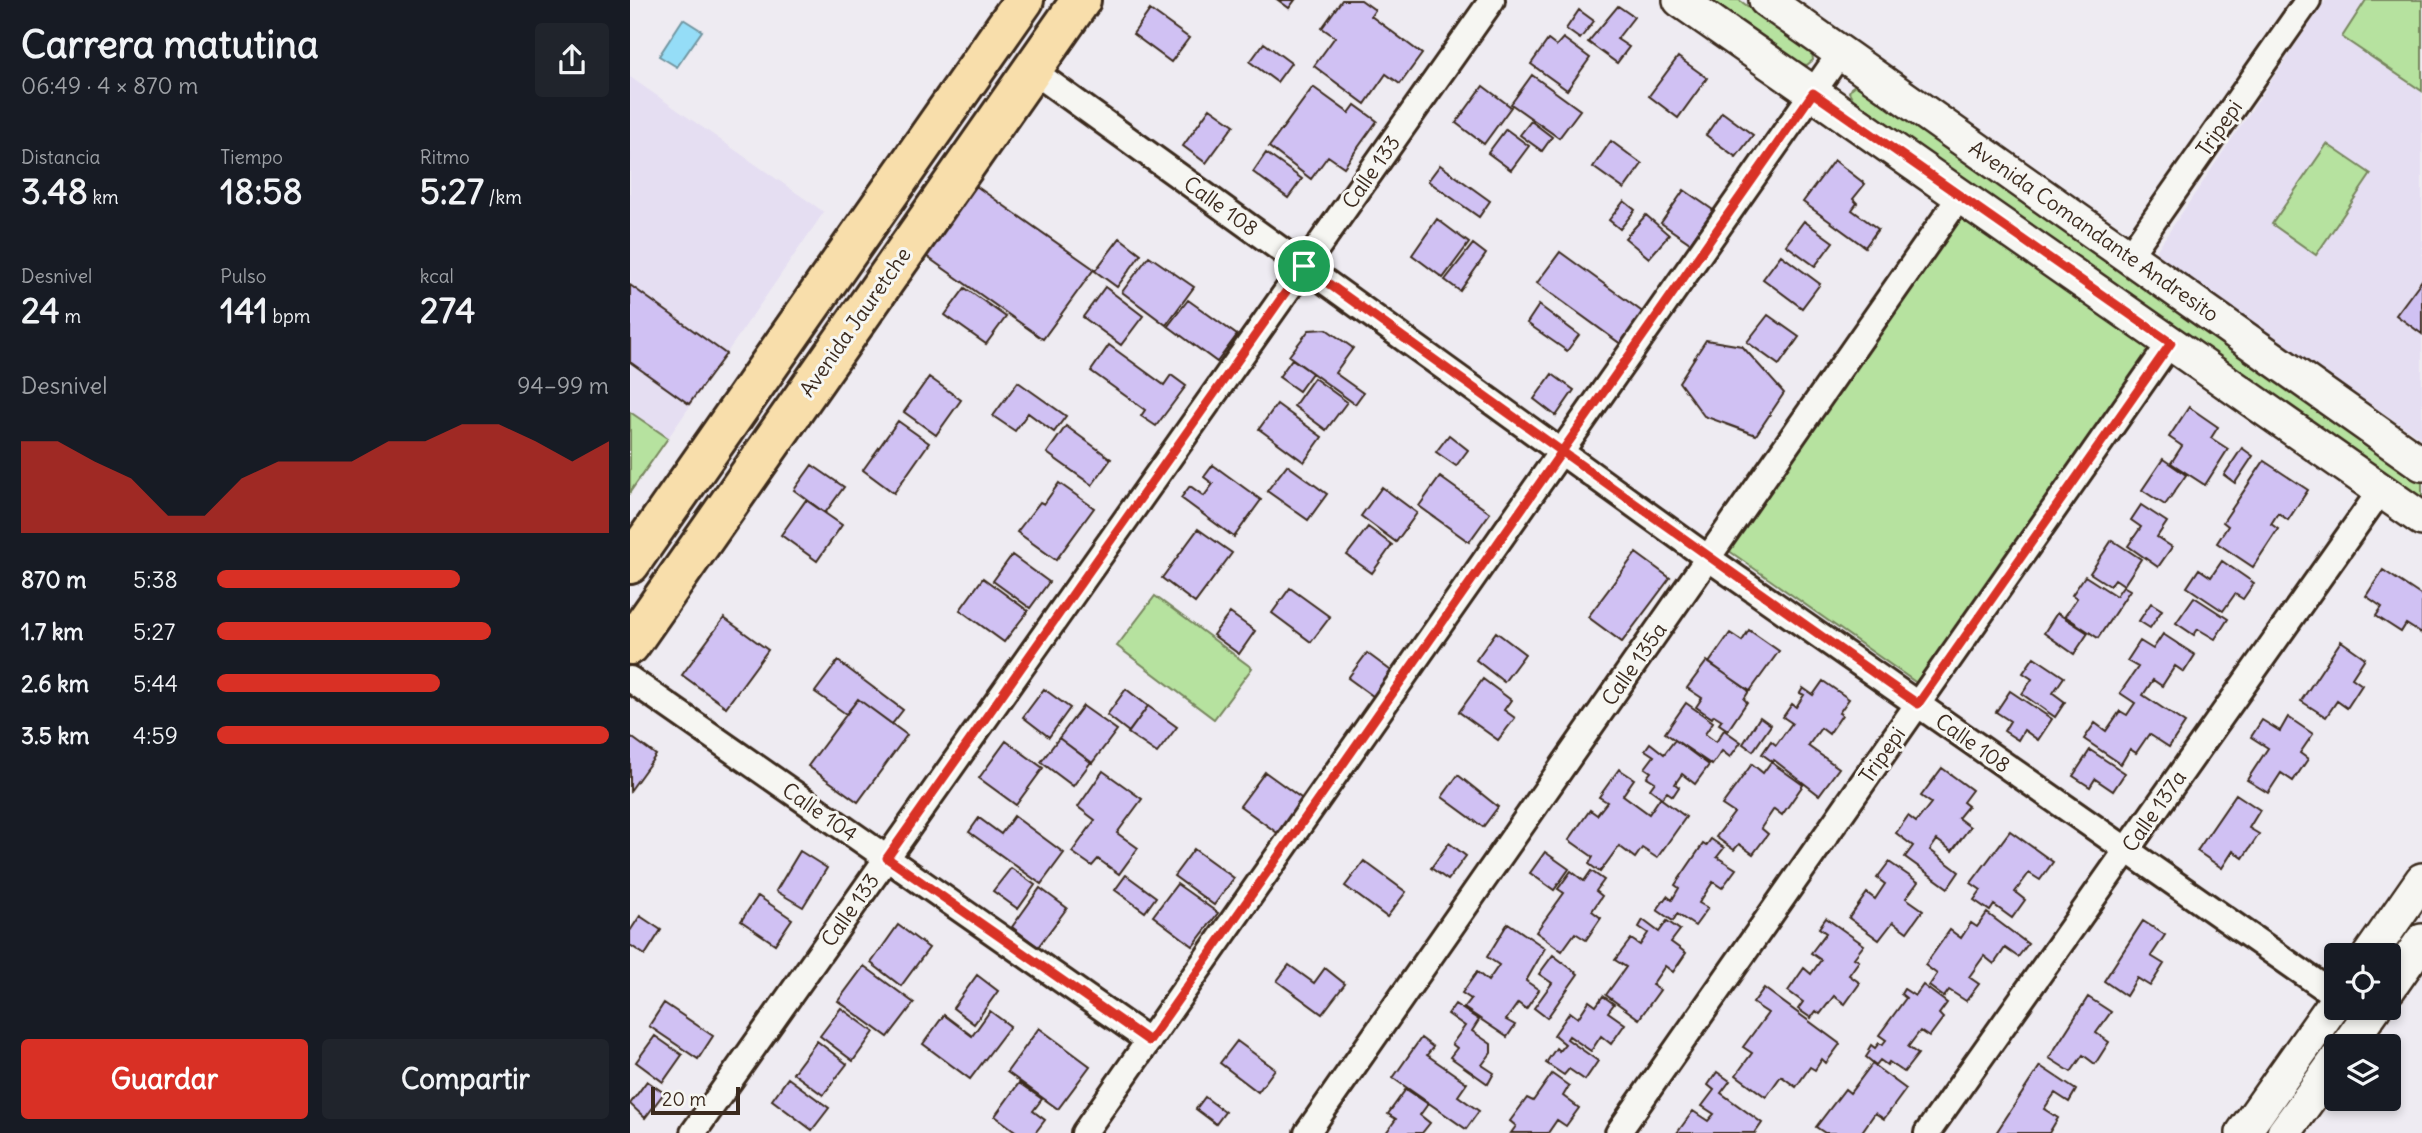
<!DOCTYPE html>
<html lang="es">
<meta charset="utf-8">
<style>
:root{--surface:#171b24;--page:#20242c;--text:#f1f3f6;--muted:#9ea1a6;--accent:#d93025}
body{margin:0;font-family:Delius,sans-serif;background:var(--page);color:var(--text);height:100vh;display:flex;flex-direction:column;font-size:26px;white-space:nowrap}
*{box-sizing:border-box;margin:0}
p{font-size:23px;color:var(--muted)}
.icon{flex:none;width:38px;height:38px;fill:none;stroke:currentColor;stroke-width:2;stroke-linecap:round;stroke-linejoin:round}
.map{position:relative;flex:1;overflow:hidden}
.panel{display:flex;flex-direction:column;background:var(--surface);width:630px}
.panel>*{flex:none}
.controls{position:absolute;left:1694px;top:943px;display:grid;gap:14px}
.controls a{display:grid;place-items:center;width:77px;height:77px;border-radius:7px;background:var(--surface);box-shadow:0 4px 10px #0003;font-size:35px}
.scale{position:absolute;left:21px;bottom:18px;width:89px;box-sizing:border-box;padding-left:7px;border:4px solid #3b2a1e;border-top:0;font-size:19px;line-height:24px;white-space:nowrap;color:#3b2a1e;-webkit-text-stroke:5px #f6f6f2;paint-order:stroke}
.pin{position:absolute;display:grid;place-items:center;width:60px;height:60px;color:#fff;margin:-30px;border:4px solid #fff;border-radius:50%;box-shadow:0 2px 7px #0007}
.round{display:grid;place-items:center;flex:none;width:74px;height:74px;border-radius:7px;background:var(--page)}
.overview{display:flex;align-items:center;justify-content:space-between;height:119px;padding:0 21px}
h1{font-size:38px;font-weight:700;line-height:52px}
.figures{display:grid;grid-template-columns:repeat(3,1fr);gap:10px;height:119px;padding:7px 21px}
.figures div{display:grid;align-content:center}
.figures b{font-size:35px;font-weight:700}
.figures small{font-size:19px;font-weight:400}
.figures p{font-size:19px}
.chart{height:196px;padding:14px 21px}
.chart p{display:flex;justify-content:space-between}
.chart svg{width:100%;height:126px;margin-top:7px;fill:var(--accent);opacity:.7}
.button{display:flex;gap:14px;margin-top:auto;padding:14px 21px}
.button a{flex:1;height:80px;border-radius:7px;background:var(--accent);color:#fff;font-size:28px;font-weight:700;line-height:80px;text-align:center}
.button a+a{background:var(--page);color:var(--text)}
ul{padding:0 21px;list-style:none;font-size:23px}
li{display:grid;grid-template-columns:112px 84px 1fr;align-items:center;height:52px}
li i{height:18px;border-radius:9px;background:var(--accent)}
main{display:flex;flex:1;min-height:0}
.map>svg:first-child{display:block}
</style>
<main>
<section class="panel">
<div class="overview"><div><h1>Carrera matutina</h1><p>06:49 · 4 × 870 m</p></div><a class="round"><svg class="icon" aria-label="share" viewBox="0 0 24 24"><path d="M12 15V3M7 8l5-5 5 5M5 13v7h14v-7"/></svg></a></div>
<div class="figures">
<div><p>Distancia</p><b>3.48<small> km</small></b></div>
<div><p>Tiempo</p><b>18:58</b></div>
<div><p>Ritmo</p><b>5:27<small> /km</small></b></div>
</div>
<div class="figures">
<div><p>Desnivel</p><b>24<small> m</small></b></div>
<div><p>Pulso</p><b>141<small> bpm</small></b></div>
<div><p>kcal</p><b>274</b></div>
</div>
<div class="chart"><p><span>Desnivel</span>94–99 m</p>
<svg viewBox="0 0 160 44" preserveAspectRatio="none"><path d="M0 44V12L10 12L20 19L30 25L40 38L50 38L60 25L70 19L80 19L90 19L100 12L110 12L120 6L130 6L140 12L150 19L160 12V44z"/></svg>
</div>
<ul>
<li><b>870 m</b>5:38<i style="width:62%"></i></li>
<li><b>1.7 km</b>5:27<i style="width:70%"></i></li>
<li><b>2.6 km</b>5:44<i style="width:57%"></i></li>
<li><b>3.5 km</b>4:59<i style="width:100%"></i></li>
</ul>
<div class="button"><a>Guardar</a><a>Compartir</a></div>
</section>
<div class="map">
<svg width="1792" height="1133" viewBox="0 0 1792 1133">
<rect width="100%" height="100%" fill="#eeebf2"/>
<filter id="ink" filterUnits="userSpaceOnUse"><feTurbulence type="fractalNoise" baseFrequency=".0143" numOctaves="2"/><feDisplacementMap in="SourceGraphic" scale="14" xChannelSelector="R" yChannelSelector="G"/><feConvolveMatrix kernelMatrix="1 2 1 2 8 2 1 2 1" color-interpolation-filters="sRGB"/></filter>
<g filter="url(#ink)">
<!-- built -->
<path fill="#e5def2" d="M1696,0H1792V439L1522,257Z
M0,77L194,212L38,438L0,412Z"/>
<!-- green -->
<path fill="#b6e29f" stroke="#78865e" stroke-width="2" d="M1081,0H1109L1182,52L1183,60L1177,65L1171,64Z
M1736,0H1792V91L1712,37Z
M1225,85H1231L1792,483V504L1223,99L1219,92L1221,88Z
M1697,144L1741,174L1686,255L1642,224Z
M1328,207L1526,348L1291,686L1095,548Z
M0,412L38,438L0,492Z
M525,596L622,668L584,719L487,646Z"/>
<!-- water -->
<path fill="#95ddf7" stroke="#7195a0" stroke-width="2" d="M53,19L72,31L47,67L29,56Z"/>
<!-- building -->
<path fill="#d0c1f3" stroke="#3b2a1e" stroke-width="2" d="M648,0H665L659,8Z
M712,0H731L745,10L741,16L792,54L770,84L756,74L735,104L684,66L705,37L692,28Z
M988,6L1004,17L987,39L999,47L987,63L958,42Z
M520,10L559,38L541,62L503,34Z
M949,10L964,21L950,39L936,29Z
M933,38L960,58L937,90L901,64L918,40L926,46Z
M634,43L661,63L647,82L620,62Z
M1048,57L1077,78L1048,118L1019,96Z
M902,75L950,110L929,138L881,104Z
M853,86L881,107L854,144L826,123Z
M683,87L719,113L725,105L747,121L714,167L698,156L681,179L639,147Z
M580,108L604,125L576,163L553,146Z
M1092,112L1123,135L1106,157L1076,135Z
M901,121L922,137L912,151L890,135Z
M876,129L899,146L881,170L858,153Z
M981,141L1012,164L994,189L963,167Z
M636,153L672,179L658,198L623,172Z
M1204,160L1235,184L1223,199L1227,203L1222,210L1248,229L1235,247L1173,202Z
M810,165L860,201L849,217L798,181Z
M346,186L464,269L413,339L296,256Z
M1054,190L1083,210L1060,243L1031,223Z
M994,201L1005,210L990,229L979,220Z
M1016,215L1039,235L1019,258L995,238Z
M807,219L839,243L813,278L782,255Z
M1174,221L1203,242L1185,266L1156,245Z
M490,238L511,254L487,287L465,271Z
M843,244L856,254L830,291L815,280Z
M930,252L1018,316L995,347L907,283Z
M1151,255L1190,284L1172,308L1133,279Z
M519,256L564,287L536,325L492,292Z
M1792,280V334L1766,315Z
M0,285L96,354L59,404L0,362Z
M475,287L513,316L491,345L453,317Z
M335,288L376,317L356,344L315,315Z
M558,300L607,335L587,362L538,326Z
M909,305L949,335L937,351L897,323Z
M1138,315L1169,337L1149,365L1117,342Z
M696,329L723,348L705,373L733,393L725,404L659,356L679,330Z
M1076,340L1112,346L1154,393L1126,435L1074,416L1049,382Z
M479,345L534,385L541,375L556,386L526,426L511,416L515,410L461,371Z
M662,359L682,373L669,391L649,377Z
M922,374L944,390L926,416L904,399Z
M299,377L331,400L306,435L274,412Z
M684,378L717,402L696,430L664,406Z
M388,382L436,416L424,432L398,413L385,431L363,416Z
M647,404L692,437L674,462L629,429Z
M1559,407L1588,427L1581,438L1598,449L1575,485L1541,463L1552,446L1539,437Z
M268,421L299,443L264,493L233,470Z
M436,426L481,459L462,485L417,453Z
M819,435L838,450L826,466L806,452Z
M1612,448L1623,456L1605,483L1594,475Z
M1533,459L1556,475L1535,505L1512,490Z
M1634,461L1678,490L1658,520L1648,513L1641,524L1648,529L1623,567L1587,543L1598,526L1593,522Z
M182,465L214,487L195,513L164,490Z
M583,465L631,500L604,537L551,498L560,486L574,496L583,484L574,477Z
M657,465L697,494L678,520L637,491Z
M810,477L860,513L839,542L789,506Z
M429,483L464,508L426,560L387,532L410,502L414,504Z
M752,487L787,513L766,542L731,516Z
M176,500L212,525L187,561L151,535Z
M1511,505L1537,522L1527,537L1542,547L1528,567L1498,546L1511,527L1501,520Z
M738,527L762,545L742,573L717,555Z
M568,529L602,553L565,603L532,578Z
M1482,540L1511,559L1494,585L1485,579L1480,586L1460,573Z
M1006,553L1040,578L992,642L958,617Z
M382,555L419,582L400,608L363,581Z
M1592,561L1624,583L1613,599L1605,594L1593,611L1557,587L1569,569L1581,577Z
M1753,570L1792,596V634L1776,624L1771,632L1746,616L1752,607L1736,596Z
M1455,576L1486,596L1493,586L1500,590L1468,638L1435,616L1447,598L1442,595Z
M353,578L398,611L374,642L330,610Z
M660,588L700,617L681,642L642,613Z
M1564,597L1598,619L1585,639L1568,629L1564,635L1546,623Z
M1521,603L1532,610L1520,628L1509,621Z
M600,613L625,631L609,654L583,635Z
M1427,613L1458,633L1444,654L1414,633Z
M94,618L138,650L96,707L52,675Z
M1119,630L1149,651L1120,691L1079,663L1100,633L1112,641Z
M866,632L895,654L874,682L846,660Z
M1533,634L1565,655L1554,672L1545,666L1532,686L1523,680L1513,695L1555,723L1539,747L1519,734L1506,753L1500,749L1491,764L1454,739L1465,723L1476,731L1490,711L1497,715L1505,703L1490,693L1508,667L1497,661L1510,641L1523,649Z
M1711,641L1735,658L1722,678L1732,685L1717,708L1707,701L1696,717L1671,701Z
M737,653L772,679L754,704L718,678Z
M1404,657L1434,677L1423,693L1435,702L1425,717L1392,694L1402,679L1393,673Z
M208,661L273,710L262,724L228,699L216,714L185,692Z
M1077,661L1119,691L1114,699L1117,702L1098,730L1089,724L1092,720L1084,715L1082,718L1066,707L1072,698L1057,688Z
M853,679L881,700L874,710L885,718L868,740L829,712Z
M1193,681L1219,699L1209,713L1212,715L1199,734L1191,728L1178,746L1209,768L1189,795L1144,760L1143,762L1132,754L1141,741L1146,745L1162,723L1153,717L1162,704L1166,707L1174,695L1170,693L1173,688L1183,695Z
M414,689L440,708L419,737L393,717Z
M496,689L518,706L499,732L477,715Z
M1380,691L1422,719L1408,740L1394,730L1388,740L1374,731L1380,721L1366,712Z
M228,699L277,735L228,802L178,766Z
M1056,703L1083,722L1075,734L1086,742L1094,730L1111,742L1100,757L1092,751L1082,765L1035,733Z
M453,706L487,730L462,763L429,738Z
M518,706L547,727L527,753L498,733Z
M1130,717L1141,725L1123,751L1113,744Z
M1658,717L1683,734L1670,753L1678,759L1663,781L1651,773L1638,793L1617,780L1638,748L1621,737L1632,720L1650,731Z
M0,736L26,755L0,791Z
M429,738L461,762L443,786L411,762Z
M1045,740L1079,765L1065,784L1052,774L1045,784L1049,787L1043,796L1037,792L1032,798L1020,789L1025,782L1017,777L1021,772L1015,768L1024,756L1015,750L1020,743L1034,754Z
M376,741L413,768L386,805L349,778Z
M1460,750L1495,773L1483,791L1465,779L1460,787L1443,776Z
M1141,762L1173,785L1152,815L1144,809L1131,828L1138,834L1123,854L1109,844L1104,850L1086,837L1104,813L1092,805L1122,764L1133,773Z
M1312,768L1342,790L1333,802L1338,806L1328,818L1340,827L1322,851L1307,840L1300,850L1329,872L1318,888L1275,857L1283,846L1266,833L1278,816L1286,822L1301,803L1291,796Z
M989,769L1004,779L993,795L1019,814L1030,798L1056,817L1027,858L1012,848L1005,858L989,846L970,872L959,864L963,857L939,840L960,810L967,815L977,802L969,797Z
M473,771L512,799L487,833L508,848L489,874L468,859L462,866L442,852L465,820L448,807Z
M635,772L678,803L653,837L610,806Z
M828,775L868,807L853,827L812,797Z
M1606,794L1630,810L1619,828L1629,834L1613,858L1603,851L1592,868L1567,851Z
M384,816L434,853L411,884L339,832L349,818L371,834Z
M1380,831L1423,862L1410,880L1399,873L1385,892L1395,900L1382,918L1364,905L1360,911L1344,900L1351,890L1341,883Z
M1081,839L1094,848L1087,857L1106,869L1092,888L1083,882L1069,903L1078,908L1065,926L1047,914L1043,921L1027,910L1037,896L1042,900L1049,888L1045,885L1073,844L1076,846Z
M819,843L836,856L818,880L801,868Z
M564,849L604,878L584,905L544,876Z
M170,851L197,868L173,907L146,891Z
M915,852L939,869L924,890L900,873Z
M734,861L776,892L757,917L715,886Z
M1259,862L1288,882L1276,898L1293,910L1277,932L1263,922L1249,940L1219,918L1237,893L1245,899L1255,884L1247,878Z
M381,868L405,885L388,909L363,891Z
M941,871L954,881L961,871L974,880L966,891L972,896L962,911L971,918L956,940L945,933L932,951L906,932L934,893L928,889Z
M496,875L526,897L515,912L485,890Z
M547,884L588,913L563,946L523,916Z
M410,888L437,908L408,947L382,927Z
M128,896L162,919L145,944L111,921Z
M1357,913L1398,944L1388,957L1375,948L1364,964L1354,956L1339,977L1349,984L1336,1001L1319,990L1314,997L1299,986L1307,974L1295,965L1320,930L1331,938L1341,923L1347,927Z
M10,916L31,930L15,955L0,945V931Z
M1196,918L1234,945L1224,958L1229,961L1219,975L1230,983L1215,1004L1204,996L1190,1014L1186,1011L1181,1018L1168,1009L1173,1002L1158,991L1174,968L1181,974L1191,960L1181,953L1196,933L1189,928Z
M1013,920L1029,932L1037,921L1050,930L1041,942L1056,953L1043,972L1035,966L1022,985L1030,990L1009,1019L976,995L996,967L985,960L1001,939L1010,945L1018,933L1009,927Z
M1513,921L1535,935L1521,956L1534,964L1520,986L1507,978L1496,996L1474,981Z
M878,923L915,948L896,981L909,990L896,1009L888,1003L876,1020L885,1025L877,1037L834,1008L841,999L832,993L847,972L858,981L869,965L857,957Z
M268,925L299,948L271,986L241,963Z
M923,955L948,974L917,1018L904,1008L922,983L909,974Z
M659,965L684,983L695,968L715,984L692,1014L647,981Z
M234,966L284,1003L258,1037L208,1001Z
M347,975L368,991L344,1024L323,1008Z
M1293,985L1317,1003L1309,1014L1313,1018L1299,1037L1290,1031L1278,1047L1288,1054L1274,1072L1259,1062L1257,1065L1250,1060L1246,1065L1236,1057L1240,1051L1238,1050L1241,1045L1245,1048L1249,1043L1252,1045L1256,1040L1249,1035L1276,998L1271,994L1274,989L1285,996Z
M1134,988L1210,1044L1196,1063L1192,1059L1185,1070L1180,1067L1166,1087L1151,1076L1136,1097L1106,1075L1122,1053L1113,1047L1138,1013L1123,1003Z
M973,996L984,1004L978,1012L995,1024L981,1044L971,1036L961,1051L939,1036L937,1039L968,1061L955,1080L939,1069L934,1075L916,1063L926,1048L929,1051L935,1044L924,1035L940,1012L948,1018L959,1001L966,1006Z
M1458,997L1481,1012L1466,1033L1479,1042L1465,1064L1453,1055L1441,1072L1419,1058Z
M34,1003L83,1036L68,1059L19,1026Z
M825,1004L849,1020L842,1031L861,1044V1053L852,1065L864,1073L858,1084L820,1057L827,1048L822,1044L835,1026L818,1014Z
M211,1008L244,1032L223,1061L190,1036Z
M360,1011L380,1026L340,1079L293,1044L314,1015L342,1036Z
M409,1028L460,1066L428,1109L377,1072Z
M25,1036L52,1055L33,1082L6,1062Z
M791,1038L803,1047L797,1055L837,1083L828,1096L849,1111L836,1129L763,1078Z
M187,1041L217,1064L193,1095L163,1073Z
M607,1041L645,1069L628,1092L590,1063Z
M1242,1064L1276,1089L1254,1119L1245,1113L1231,1133H1195L1186,1127L1215,1089L1220,1093Z
M1410,1066L1446,1090L1439,1102L1425,1093L1414,1109L1428,1118L1419,1133H1366Z
M1087,1072L1100,1081L1091,1093L1132,1123L1125,1133H1047L1063,1111L1078,1121L1084,1114L1072,1106L1084,1090L1078,1085Z
M922,1074L939,1086L933,1096L949,1108L936,1126L927,1120L918,1133H881L886,1126L880,1121L897,1098L903,1101Z
M158,1078L199,1108L182,1130L142,1100Z
M17,1081L34,1093L15,1118L0,1104Z
M389,1083L412,1099L403,1111L415,1120L405,1133H388L365,1116Z
M776,1089L798,1104L790,1115L800,1123L792,1133H756L766,1119L758,1114Z
M575,1097L595,1112L586,1124L566,1109Z"/>
<g fill="none" stroke-linecap="round" stroke-linejoin="round">
<!-- street casing -->
<g stroke="#3b2a1e" stroke-width="30">
<path id="street" d="M402,70L1078,558L1706,996
M1499,256L1678,0
M0,679L519,1041
M63,1133L862,0
M454,1133L1211,52
M677,1133L1331,195
M988,1133L1540,343
M1297,1133L1751,490"/>
</g>
<!-- secondary casing -->
<g stroke="#3b2a1e" stroke-width="38">
<path id="secondary" d="M1050,0L1792,519
M1136,0L1792,464
M1739,956L1792,880
M1759,988L1792,941
M1717,1046L1744,1008
M1613,1133L1706,1001
M1654,1133L1706,1061"/>
</g>
<!-- primary casing -->
<g stroke="#3b2a1e" stroke-width="44">
<path id="primary" d="M0,564L394,0
M0,645L451,0"/>
</g>
<!-- street -->
<use href="#street" stroke="#f6f6f2" stroke-width="24"/>
<!-- secondary -->
<use href="#secondary" stroke="#f6f6f2" stroke-width="33"/>
<!-- primary -->
<use href="#primary" stroke="#f8deab" stroke-width="38"/>
</g>
</g>
<g fill="none" stroke-linecap="round" stroke-linejoin="round" filter="url(#ink)">
<!-- route casing -->
<g stroke="#fff" stroke-width="14">
<path id="route" d="M674,266C878,413 1082,560 1288,704L1541,343L1183,93C962,409 740,725 519,1041L257,858L674,266"/>
</g>
<!-- route -->
<use href="#route" stroke="#d93025" stroke-width="9"/>
</g>
<g text-anchor="middle" dominant-baseline="central" stroke-width="6" stroke-linejoin="round" paint-order="stroke">
<!-- street labels -->
<g font-size="21" fill="#3b2a1e" stroke="#f6f6f2">
<text transform="translate(1589 128) rotate(-55)">Tripepi</text>
<text transform="translate(741 172) rotate(-55)">Calle 133</text>
<text transform="translate(591 206) rotate(36)">Calle 108</text>
<text transform="translate(1464 231) rotate(35)">Avenida Comandante Andresito</text>
<text transform="translate(225 322) rotate(-55)">Avenida Jauretche</text>
<text transform="translate(1004 664) rotate(-55)">Calle 135a</text>
<text transform="translate(1343 743) rotate(35)">Calle 108</text>
<text transform="translate(1252 755) rotate(-55)">Tripepi</text>
<text transform="translate(1524 811) rotate(-55)">Calle 137a</text>
<text transform="translate(190 812) rotate(35)">Calle 104</text>
<text transform="translate(220 910) rotate(-55)">Calle 133</text>
</g>
</g>
</svg>
<div class="controls">
<a><svg class="icon" aria-label="locate" viewBox="0 0 24 24"><circle cx="12" cy="12" r="6"/><path d="M12 2v4M12 18v4M2 12h4M18 12h4"/></svg></a>
<a><svg class="icon" aria-label="layers" viewBox="0 0 24 24"><path d="M12 4l9 5-9 5-9-5zM3 14l9 5 9-5"/></svg></a>
</div>
<div class="scale">20 m</div>
<div class="pin" style="left:674px;top:266px;background:#1e9e55"><svg class="icon" aria-label="arrive" viewBox="0 0 24 24"><path d="M6 21V4h12l-3 4 3 4H6"/></svg></div>
</div>
</main>
